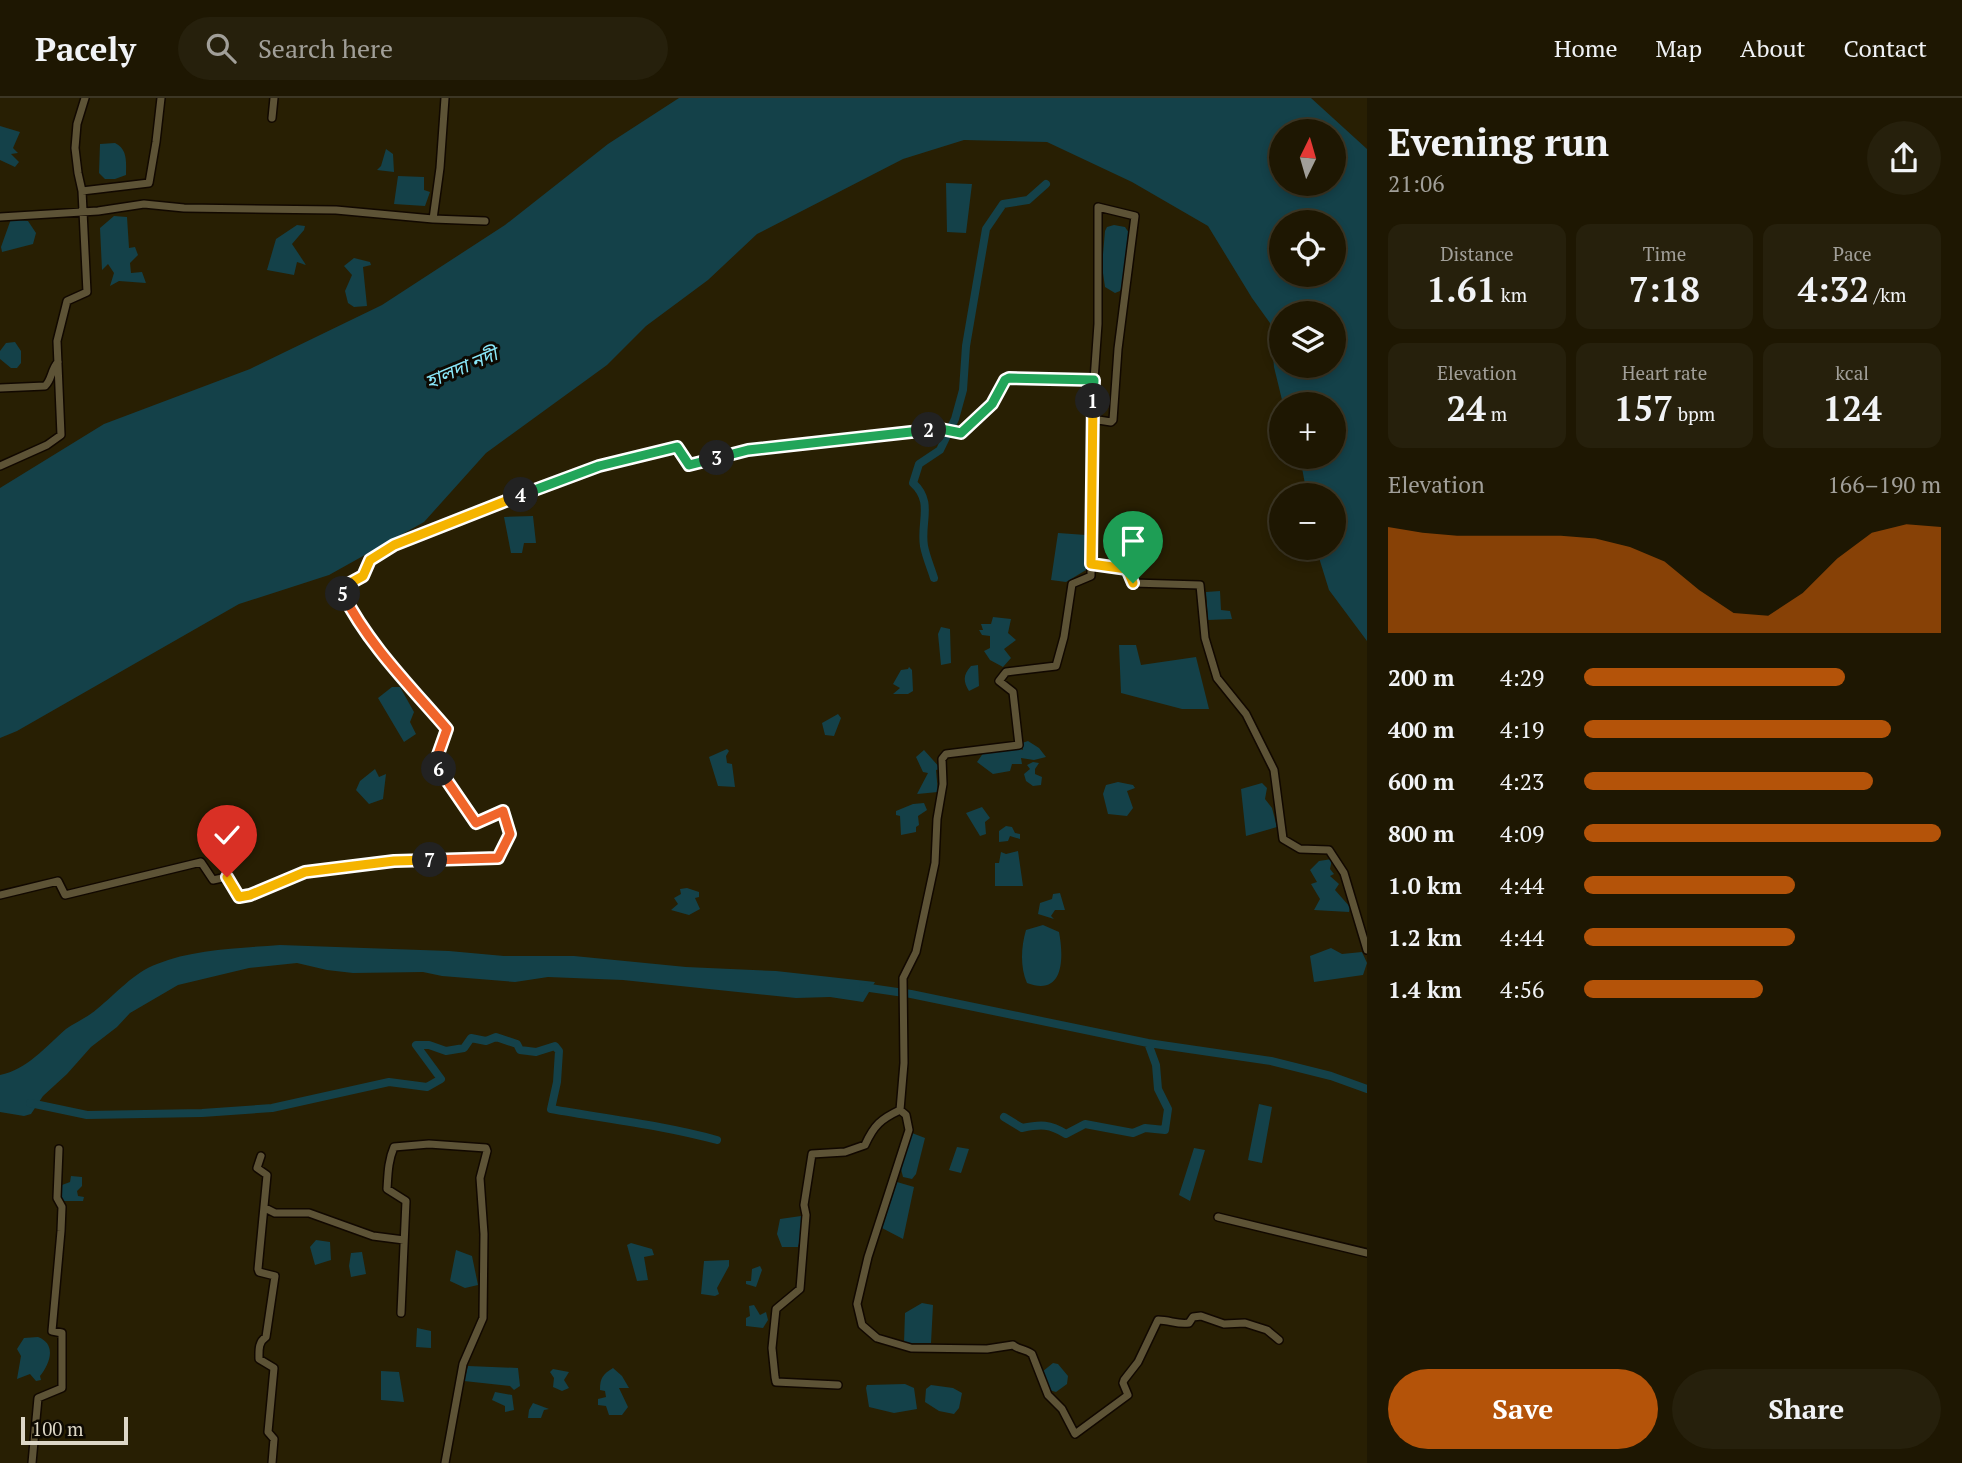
<!DOCTYPE html>
<meta charset="utf-8">
<style>
:root{--surface:#1e1702;--page:#26200c;--text:#f1f3f6;--muted:#a19f99;--line:#3c3624;--accent:#b45309}
body{margin:0;font-family:"PT Serif","Noto Sans Bengali",serif;background:var(--page);color:var(--text);height:100vh;display:flex;flex-direction:column;font-size:26px;white-space:nowrap}
*{box-sizing:border-box;margin:0}
p{font-size:23px;color:var(--muted)}
.icon{flex:none;width:38px;height:38px;fill:none;stroke:currentColor;stroke-width:2;stroke-linecap:round;stroke-linejoin:round}
.map{position:relative;flex:1;overflow:hidden}
.drawer{display:flex;flex-direction:column;background:var(--surface);width:595px}
.drawer>*{flex:none}
.needle{width:46px;rotate:5deg}
.fabs{position:absolute;left:1269px;top:21px;display:grid;gap:14px}
.fabs a{display:grid;place-items:center;width:77px;height:77px;border-radius:50%;background:var(--surface);box-shadow:0 4px 10px #0003,0 0 0 2px var(--line);font-size:35px}
.scale{position:absolute;left:21px;bottom:18px;width:107px;box-sizing:border-box;padding-left:7px;border:4px solid #ddd7c7;border-top:0;font-size:19px;line-height:24px;white-space:nowrap;color:#ddd7c7;-webkit-text-stroke:5px #0d0902;paint-order:stroke}
.pin{position:absolute;display:grid;place-items:center;width:60px;height:60px;color:#fff;margin:-72px -30px;border-radius:50% 50% 50% 0;rotate:-45deg;box-shadow:0 0 7px #0007}
.pin .icon{rotate:45deg}
.km{position:absolute;width:35px;height:35px;margin:-18px;border-radius:50%;background:#222;color:#fff;font-size:19px;line-height:35px;text-align:center}
.round{display:grid;place-items:center;flex:none;width:74px;height:74px;border-radius:37px;background:var(--page)}
.head{display:flex;align-items:center;justify-content:space-between;height:119px;padding:0 21px}
h1{font-size:38px;font-weight:600;line-height:52px}
.figures{display:grid;grid-template-columns:repeat(3,1fr);gap:10px;height:119px;padding:7px 21px}
.figures div{display:grid;align-content:center;border-radius:14px;background:var(--page);text-align:center}
.figures b{font-size:35px;font-weight:600}
.figures small{font-size:19px;font-weight:400}
.figures p{font-size:19px}
.chart{height:196px;padding:14px 21px}
.chart p{display:flex;justify-content:space-between}
.chart svg{width:100%;height:126px;margin-top:7px;fill:var(--accent);opacity:.7}
.cta{display:flex;gap:14px;margin-top:auto;padding:14px 21px}
.cta a{flex:1;height:80px;border-radius:42px;background:var(--accent);color:#fff;font-size:28px;font-weight:600;line-height:80px;text-align:center}
.cta a+a{background:var(--page);color:var(--text)}
ul{padding:0 21px;list-style:none;font-size:23px}
li{display:grid;grid-template-columns:112px 84px 1fr;align-items:center;height:52px}
li i{height:18px;border-radius:9px;background:var(--accent)}
header{display:flex;align-items:center;gap:42px;box-sizing:border-box;height:98px;padding:0 35px;background:var(--surface);border-bottom:2px solid var(--line)}
header strong{font-size:33px}
nav{display:flex;gap:38px;margin-inline-start:auto;font-size:24px}
.search{width:490px;height:63px;background:var(--page);display:flex;align-items:center;gap:18px;box-sizing:border-box;padding:0 24px;border-radius:38px;color:var(--muted);font-size:26px}
main{display:flex;flex:1;min-height:0}
.map>svg:first-child{display:block}
</style>
<header>
<strong>Pacely</strong>
<div class="search"><svg class="icon" aria-label="search" viewBox="0 0 24 24"><circle cx="10" cy="10" r="6"/><path d="M15 15l6 6"/></svg>Search here</div>
<nav><a>Home</a><a>Map</a><a>About</a><a>Contact</a></nav>
</header>
<main>
<div class="map">
<svg width="1367" height="1365" viewBox="0 0 1367 1365">
<rect width="100%" height="100%" fill="#281f03"/>
<!-- water -->
<path fill="#144149" fill-rule="evenodd" d="M679,0H1311L1367,51V543L1329,492L1316,450H1334V397H1307L1300,359H1334V306H1283L1274,269L1270,225L1252,200L1208,128L1132,84L1047,44L964,42L903,61L757,136L708,182L646,228L607,267L486,355L424,424L329,477L239,506L17,633L0,640V390L104,326L250,271L382,207L505,127L608,46ZM1334,33V86H1281V33ZM1334,124V177H1281V124ZM1281,215H1334V268H1281Z
M0,28L20,34L13,50L18,55L11,56L19,64L15,69L0,62Z
M115,45C128,51 126,65 126,77L115,81H105L99,75L100,46Z
M386,51L393,56L394,74L377,72L381,68Z
M398,78L424,79V92L430,94L425,108L394,106Z
M946,85L972,86L966,135L947,134Z
M114,118L127,119L129,150L135,149L138,157L130,165L131,175L142,174L146,185L119,183L110,188L114,175L108,166L102,172L100,130Z
M11,121L28,123L36,135L33,146L2,154L1,149Z
M297,127L305,128L304,132L292,146L306,167L297,164L294,177L267,172L276,141Z
M1114,127L1125,129L1129,135L1124,186L1120,193L1115,195L1105,189L1102,168L1105,133L1107,129Z
M354,160L370,164L371,167L363,169L367,208L354,209L348,205L345,193L352,177L344,168Z
M15,244L21,253V265L17,270H11L0,261V253L6,245Z
M533,418L536,445H524L522,455H511L504,419Z
M1058,435L1086,437V472L1066,484L1051,482Z
M1220,493L1221,512L1230,513L1232,521L1208,522L1206,494Z
M993,519L1011,521L1008,535L1016,542L1004,551L1011,560L1003,569L990,562L984,553L990,550V538L982,537L979,532H983L981,526H991Z
M941,529L950,531L951,565L941,567L938,536Z
M1119,547H1136L1141,567L1196,559L1209,611H1182L1121,595Z
M978,567L979,588L969,593C963,583 963,577 971,568Z
M909,569L912,572L913,593L908,596H893L900,590L893,586L901,572L908,571Z
M392,589H400L414,614L410,624L416,636L404,644L378,600Z
M838,616L841,620L834,638L825,637L822,625Z
M1028,643L1039,650L1046,659L1034,662L1021,660L1022,666H1012L1010,673L993,676L977,664L984,654L1018,650L1023,652L1022,645Z
M727,651L729,653L726,658L727,665L732,666L735,689L718,688L709,659Z
M924,652L941,671L936,672L938,694L917,696L928,675L923,674L916,659Z
M1033,664L1039,665L1035,671V676L1042,679L1041,687L1033,688L1026,683L1024,676L1030,671L1027,667Z
M375,671L379,679L386,676L383,701L369,706L356,692L360,683Z
M1118,684L1133,687L1135,690L1127,693L1133,710L1127,718L1108,716L1103,696L1106,687Z
M1262,685L1267,690L1265,701L1272,710L1277,729L1246,738L1241,691Z
M924,705L927,712L918,718L919,727L916,729V734L901,737L900,718L896,717V713L913,706Z
M982,709L990,720L985,724L986,736L980,738L966,715Z
M1006,728L1012,729L1015,735L1020,736V741L1010,738L1008,743L999,744V733Z
M1018,753L1023,788H995V765H999L1001,754L1006,756Z
M1332,761L1330,771L1334,776L1330,778L1339,786L1335,792L1350,809L1349,814L1314,812L1320,801L1311,786L1317,784L1310,772L1319,763Z
M687,790L699,794V799L695,800L700,811L689,817L671,812L678,806L674,800L681,796L680,791Z
M1060,795L1065,812H1055L1051,818L1054,821L1038,816L1040,805L1052,801L1053,796Z
M1043,827L1059,834C1064,860 1064,899 1027,885C1020,869 1021,849 1026,832Z
M280,847L449,853L504,858H574L686,869L776,873L875,884L863,904L830,899L796,900L623,882L548,879L515,884L442,878L423,874L353,875L327,872L297,865L249,870L178,887L130,915L117,929L91,949L67,976L43,998L31,1016L24,1018L0,1014V977C27,972 46,948 66,931C76,924 88,919 97,911C117,895 133,875 157,866C193,851 242,850 280,847Z
M1331,850L1342,856L1362,854L1367,865L1363,877L1314,884L1310,858Z
M1259,1006L1272,1009L1262,1065L1248,1062Z
M912,1035L925,1040L916,1076L912,1081L903,1079L901,1071Z
M957,1049L969,1051L961,1075L949,1072Z
M1194,1050L1205,1052L1190,1103L1179,1097Z
M71,1078L82,1079V1088L77,1093L78,1098L84,1099L83,1103H61L62,1087L70,1084Z
M897,1084L914,1089L903,1141L882,1130Z
M801,1118L804,1126L798,1149H782L777,1136L780,1121Z
M316,1142L330,1144L331,1162L315,1167L310,1149Z
M631,1145L652,1151L654,1157L644,1159L648,1182L637,1183L627,1147Z
M456,1152L472,1158L478,1187L465,1190L450,1183Z
M362,1154L366,1176L351,1179L349,1168L351,1155Z
M729,1162V1168L717,1190L719,1196L715,1198L701,1196L704,1163Z
M760,1168L762,1172L756,1189L746,1186V1183H751L752,1171Z
M922,1205L933,1207L931,1245H904L905,1215Z
M754,1207L760,1217L766,1214L768,1222L763,1230L746,1228V1220L750,1218L749,1208Z
M417,1230L431,1233V1250L416,1249Z
M38,1239C57,1246 50,1266 40,1278L41,1282L36,1283L30,1276L17,1281L21,1258L17,1251L24,1240Z
M1053,1265L1058,1266L1068,1278L1067,1286L1056,1294L1049,1292L1042,1274Z
M468,1268L518,1270L520,1288L514,1292L510,1288L464,1283Z
M613,1270L622,1278L629,1290H619L628,1309L622,1317H609L606,1308L598,1307V1301L606,1299L605,1293L600,1292C600,1280 603,1276 613,1270Z
M553,1271L569,1274L564,1282L569,1290L562,1293L553,1289L554,1280L550,1274Z
M381,1273L399,1274L404,1304L381,1302Z
M905,1286L914,1290L917,1311L894,1315L869,1309L866,1290L867,1287Z
M931,1287L953,1290L962,1295L959,1310L954,1316L939,1313L925,1304L926,1291Z
M495,1294L512,1297L514,1312L505,1314V1308L492,1302Z
M533,1305L549,1311L544,1312L541,1320H528L529,1312Z"/>
<g fill="none" stroke-linecap="round" stroke-linejoin="round">
<!-- canal -->
<path stroke="#144149" stroke-width="8" d="M934,480C931,470 926,459 924,448C920,424 934,404 913,385L919,366L940,352L955,321L963,292L966,248L986,131L1003,106L1028,102L1046,86
M863,889L911,896L1148,945L1271,963L1331,978L1367,991
M30,1005L87,1017L202,1015L272,1010L389,984L427,989L441,981L416,947H429L446,953L464,950L471,940L486,943L496,939L517,946L520,952L536,954L555,948L559,953L557,984L551,1011C607,1021 662,1027 717,1042
M1004,1019L1022,1030C1041,1026 1050,1026 1066,1036L1085,1026L1133,1035L1145,1030L1165,1032L1168,1011L1158,991L1156,967L1148,945"/>
<!-- street casing -->
<g stroke="#110800" stroke-width="10">
<path id="street" d="M272,20L274,0
M82,93L149,85L156,44L161,0
M0,119L98,113L144,106L184,110L336,112L433,121L485,123
M433,121L440,70L445,0
M0,290L45,288C52,282 51,271 58,264
M1092,321L1094,282
M0,368L47,347L61,337L57,243L67,203L87,194L82,93L78,75L75,50L77,26L85,0
M1091,466L1127,471L1133,485L1200,487L1205,540L1217,580L1246,616L1274,672L1283,741L1300,751L1329,752L1344,775L1367,852
M0,797L58,783L65,797L201,764L213,782L227,779L239,799L249,797L305,774L394,763L498,760L510,736L503,713L476,725L435,665L447,631L388,562L352,512L341,490L363,478L370,462L394,447L599,368L677,350L689,367L749,352L941,331L961,335L992,306L1005,282L1009,280L1094,282L1098,226V109L1135,118L1118,251L1113,322L1111,324L1092,321L1091,478L1072,486L1064,539L1056,568L1006,574L999,583L1013,594L1019,647L946,656L942,661L943,686L937,721L935,765L916,854L903,880L904,965L900,1012C881,1021 874,1027 865,1047L845,1054L812,1056L804,1107L806,1117L800,1191L776,1211L772,1250L775,1279L776,1284L838,1287
M900,1012L906,1017L909,1032L868,1159L857,1206L862,1227L877,1240L911,1250L987,1251L1013,1247C1019,1252 1026,1251 1032,1256L1048,1297L1062,1311L1075,1336L1128,1297L1123,1285L1124,1282L1138,1264L1158,1222C1170,1222 1178,1227 1189,1225L1193,1219L1201,1218L1224,1226L1245,1225L1267,1232L1279,1242
M261,1058L257,1070L267,1077L258,1171L259,1174L275,1178L266,1239C258,1244 259,1253 259,1261L274,1270L268,1334L274,1341L272,1365
M265,1110L275,1115H309L373,1138L404,1142
M1218,1119L1367,1155
M401,1215L406,1103L387,1091C388,1076 388,1063 394,1049L429,1046L486,1050L487,1053L480,1080L484,1136L483,1220L463,1266L445,1365
M32,1365L38,1300L62,1290V1235L52,1233L61,1133L62,1109L57,1100L59,1051"/>
</g>
<!-- street -->
<use href="#street" stroke="#5d5336" stroke-width="7"/>
</g>
<g fill="none" stroke-linecap="round" stroke-linejoin="round">
<!-- split-1 casing -->
<g stroke="#fff" stroke-width="14">
<path id="split-1" d="M1093,303L1091,466L1127,471L1133,485"/>
</g>
<!-- split-2 casing -->
<g stroke="#fff" stroke-width="14">
<path id="split-2" d="M929,332L941,331L961,335L992,306L1005,282L1009,280L1094,282L1093,303"/>
</g>
<!-- split-3 casing -->
<g stroke="#fff" stroke-width="14">
<path id="split-3" d="M717,360L748,352L929,332"/>
</g>
<!-- split-4 casing -->
<g stroke="#fff" stroke-width="14">
<path id="split-4" d="M521,397L599,368L677,349L689,367L717,360"/>
</g>
<!-- split-5 casing -->
<g stroke="#fff" stroke-width="14">
<path id="split-5" d="M343,496L341,490L363,478L370,462L394,447L521,397"/>
</g>
<!-- split-6 casing -->
<g stroke="#fff" stroke-width="14">
<path id="split-6" d="M343,496C368,546 410,588 447,631L435,665L439,671"/>
</g>
<!-- split-7 casing -->
<g stroke="#fff" stroke-width="14">
<path id="split-7" d="M430,762L498,760L510,736L503,713L476,725L439,671"/>
</g>
<!-- split-8 casing -->
<g stroke="#fff" stroke-width="14">
<path id="split-8" d="M227,779L239,799L250,797L305,774L394,763L430,762"/>
</g>
<!-- split-1 -->
<use href="#split-1" stroke="#f5b400" stroke-width="9"/>
<!-- split-2 -->
<use href="#split-2" stroke="#22a559" stroke-width="9"/>
<!-- split-3 -->
<use href="#split-3" stroke="#22a559" stroke-width="9"/>
<!-- split-4 -->
<use href="#split-4" stroke="#22a559" stroke-width="9"/>
<!-- split-5 -->
<use href="#split-5" stroke="#f5b400" stroke-width="9"/>
<!-- split-6 -->
<use href="#split-6" stroke="#f0652b" stroke-width="9"/>
<!-- split-7 -->
<use href="#split-7" stroke="#f0652b" stroke-width="9"/>
<!-- split-8 -->
<use href="#split-8" stroke="#f5b400" stroke-width="9"/>
</g>
<g text-anchor="middle" dominant-baseline="central" stroke-width="6" stroke-linejoin="round" paint-order="stroke">
<!-- water labels -->
<g font-size="19" font-style="italic" fill="#8ae8fa" stroke="#0d0902">
<text transform="translate(461 269) rotate(-23)">হালদা নদী</text>
</g>
</g>
</svg>
<div class="fabs">
<a><svg class="needle" viewBox="-14 -14 28 28"><path d="M0-13l5 13h-10z" fill="#e53935"/><path d="M0 13l5-13h-10z" fill="#a19f99"/></svg></a>
<a><svg class="icon" aria-label="locate" viewBox="0 0 24 24"><circle cx="12" cy="12" r="6"/><path d="M12 2v4M12 18v4M2 12h4M18 12h4"/></svg></a>
<a><svg class="icon" aria-label="layers" viewBox="0 0 24 24"><path d="M12 4l9 5-9 5-9-5zM3 14l9 5 9-5"/></svg></a>
<a>+</a>
<a>−</a>
</div>
<div class="scale">100 m</div>
<div class="pin" style="left:1133px;top:485px;background:#1e9e55"><svg class="icon" aria-label="arrive" viewBox="0 0 24 24"><path d="M6 21V4h12l-3 4 3 4H6"/></svg></div>
<div class="pin" style="left:227px;top:779px;background:#d93025"><svg class="icon" aria-label="check" viewBox="0 0 24 24"><path d="M5 12l5 5 9-10"/></svg></div>
<b class="km" style="left:1093px;top:303px">1</b>
<b class="km" style="left:929px;top:332px">2</b>
<b class="km" style="left:717px;top:360px">3</b>
<b class="km" style="left:521px;top:397px">4</b>
<b class="km" style="left:343px;top:496px">5</b>
<b class="km" style="left:439px;top:671px">6</b>
<b class="km" style="left:430px;top:762px">7</b>
</div>
<section class="drawer">
<div class="head"><div><h1>Evening run</h1><p>21:06</p></div><a class="round"><svg class="icon" aria-label="share" viewBox="0 0 24 24"><path d="M12 15V3M7 8l5-5 5 5M5 13v7h14v-7"/></svg></a></div>
<div class="figures">
<div><p>Distance</p><b>1.61<small> km</small></b></div>
<div><p>Time</p><b>7:18</b></div>
<div><p>Pace</p><b>4:32<small> /km</small></b></div>
</div>
<div class="figures">
<div><p>Elevation</p><b>24<small> m</small></b></div>
<div><p>Heart rate</p><b>157<small> bpm</small></b></div>
<div><p>kcal</p><b>124</b></div>
</div>
<div class="chart"><p><span>Elevation</span>166–190 m</p>
<svg viewBox="0 0 160 44" preserveAspectRatio="none"><path d="M0 44V7L10 9L20 10L30 10L40 10L50 10L60 11L70 14L80 19L90 29L100 37L110 38L120 30L130 18L140 9L150 6L160 7V44z"/></svg>
</div>
<ul>
<li><b>200 m</b>4:29<i style="width:73%"></i></li>
<li><b>400 m</b>4:19<i style="width:86%"></i></li>
<li><b>600 m</b>4:23<i style="width:81%"></i></li>
<li><b>800 m</b>4:09<i style="width:100%"></i></li>
<li><b>1.0 km</b>4:44<i style="width:59%"></i></li>
<li><b>1.2 km</b>4:44<i style="width:59%"></i></li>
<li><b>1.4 km</b>4:56<i style="width:50%"></i></li>
</ul>
<div class="cta"><a>Save</a><a>Share</a></div>
</section>
</main>
